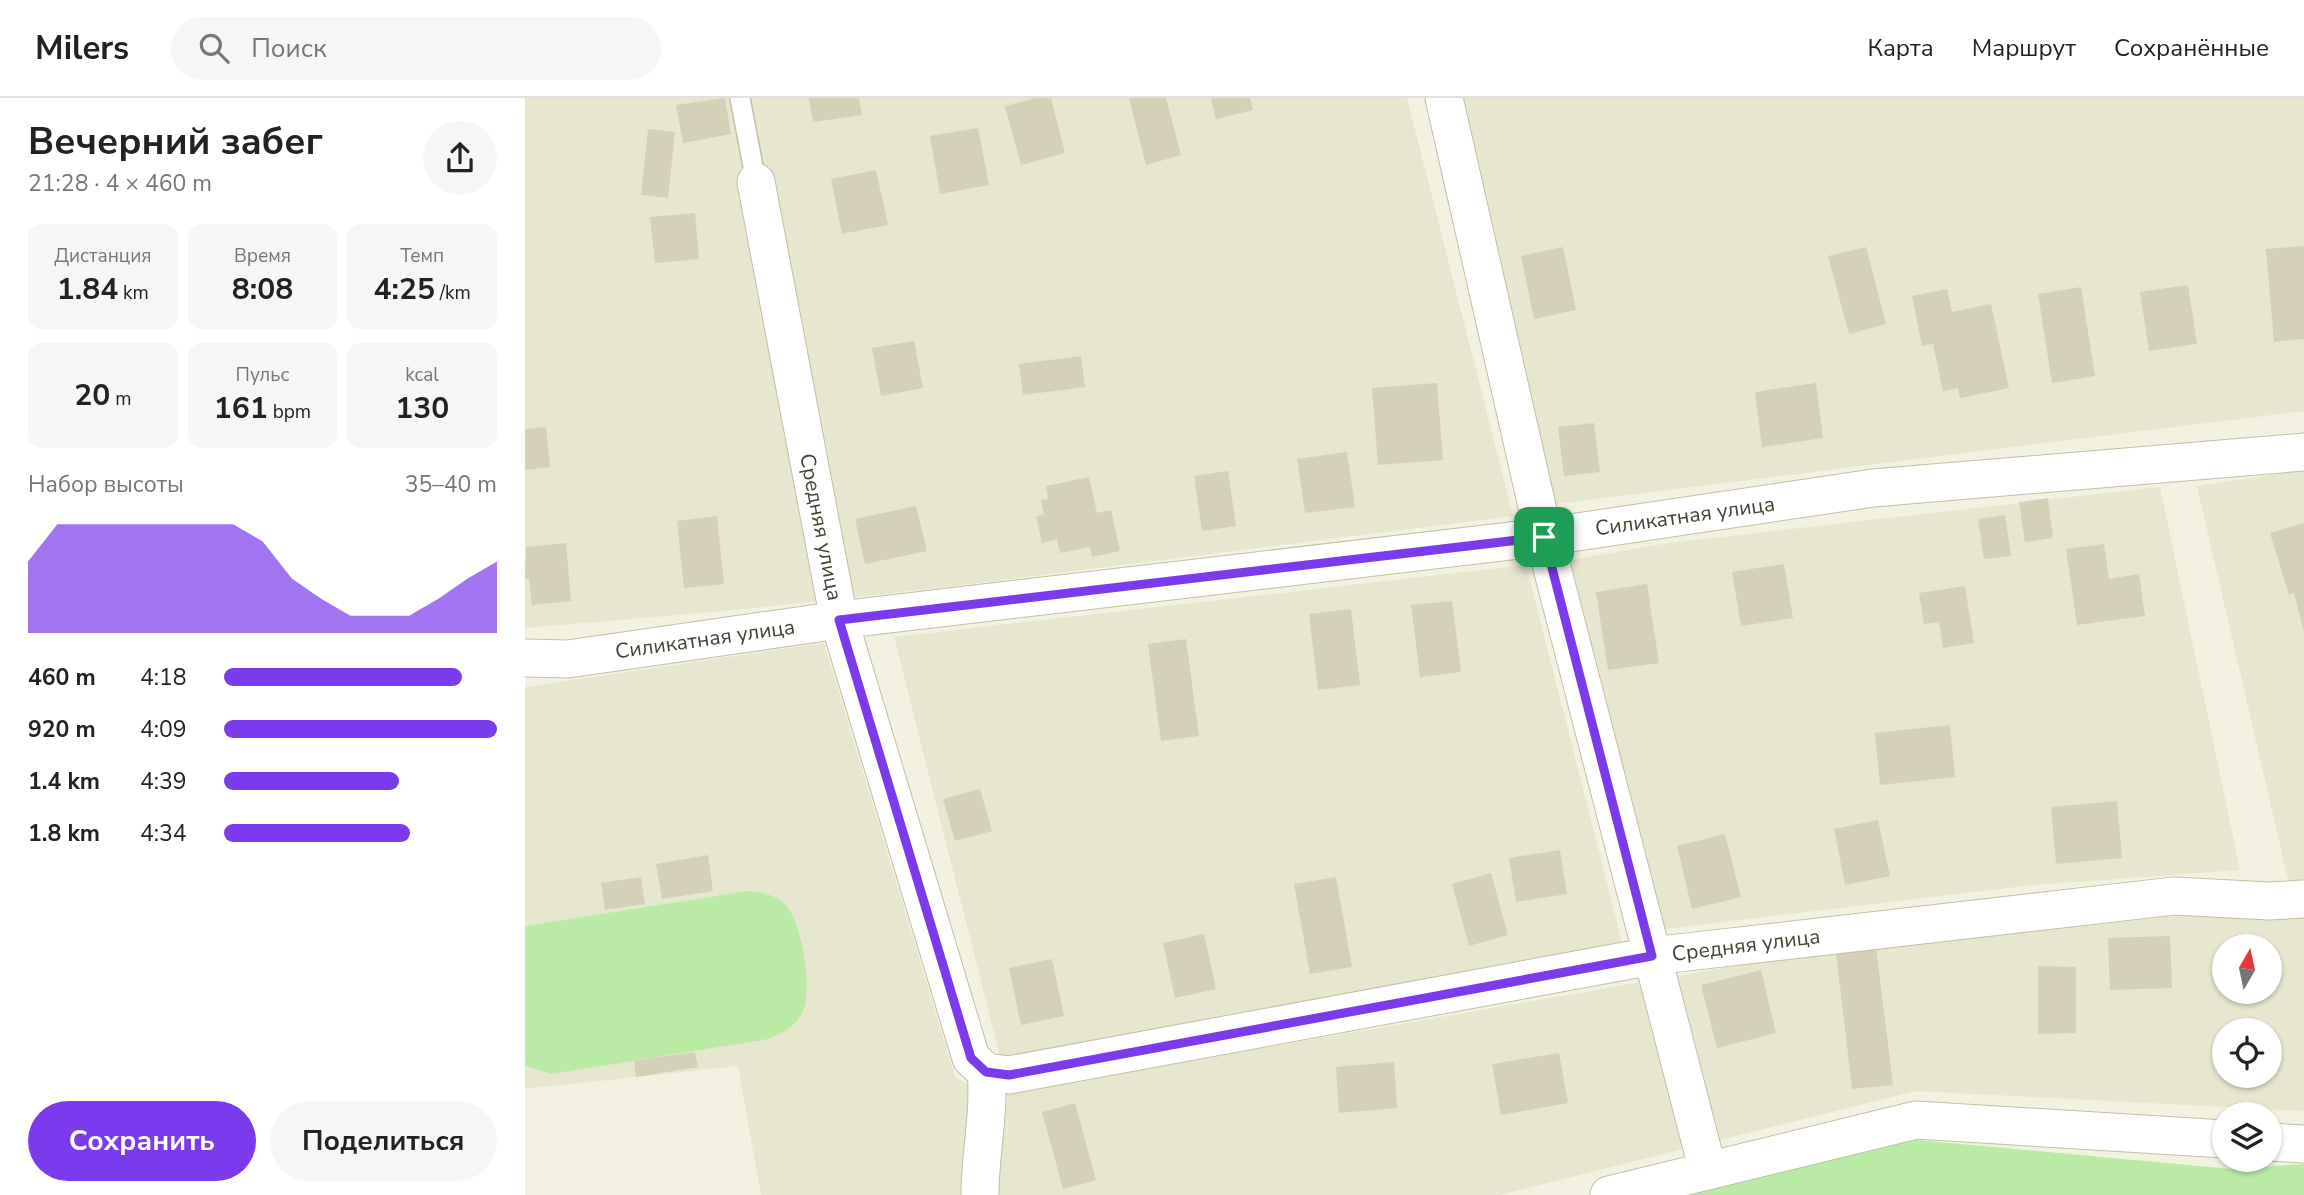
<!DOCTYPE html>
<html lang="ru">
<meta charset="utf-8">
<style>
:root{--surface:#fff;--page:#f6f6f6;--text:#222;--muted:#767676;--line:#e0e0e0;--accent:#7c3aed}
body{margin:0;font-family:"Nunito Sans",sans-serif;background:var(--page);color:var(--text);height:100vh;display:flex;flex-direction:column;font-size:26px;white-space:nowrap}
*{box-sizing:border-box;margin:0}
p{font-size:23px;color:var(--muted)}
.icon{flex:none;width:38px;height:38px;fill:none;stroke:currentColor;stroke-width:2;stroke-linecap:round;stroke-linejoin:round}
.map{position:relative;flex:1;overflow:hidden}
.side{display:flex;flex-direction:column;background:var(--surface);width:525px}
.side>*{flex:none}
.needle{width:46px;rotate:9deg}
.tools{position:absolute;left:1687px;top:836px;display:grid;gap:14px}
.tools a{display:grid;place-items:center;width:70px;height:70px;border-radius:50%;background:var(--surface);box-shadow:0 2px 5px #0004;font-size:35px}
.pin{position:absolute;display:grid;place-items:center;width:60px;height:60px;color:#fff;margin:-30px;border-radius:14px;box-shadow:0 4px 10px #0006}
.round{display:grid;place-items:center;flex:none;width:74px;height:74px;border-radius:37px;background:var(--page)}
.summary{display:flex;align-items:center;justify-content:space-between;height:119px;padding:0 28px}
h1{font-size:38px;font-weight:700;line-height:52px}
.metrics{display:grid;grid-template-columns:repeat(3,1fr);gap:10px;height:119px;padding:7px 28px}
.metrics div{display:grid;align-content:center;border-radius:14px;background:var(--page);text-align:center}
.metrics b{font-size:30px;font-weight:700}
.metrics small{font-size:19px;font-weight:400}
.metrics p{font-size:19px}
.chart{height:196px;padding:14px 28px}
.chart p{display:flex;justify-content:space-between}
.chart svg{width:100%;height:126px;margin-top:7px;fill:var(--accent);opacity:.7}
.action{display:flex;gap:14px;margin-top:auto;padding:14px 28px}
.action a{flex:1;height:80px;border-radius:42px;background:var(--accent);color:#fff;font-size:28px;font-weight:700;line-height:80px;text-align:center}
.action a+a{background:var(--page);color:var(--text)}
ul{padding:0 28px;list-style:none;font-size:23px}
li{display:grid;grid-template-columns:112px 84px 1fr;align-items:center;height:52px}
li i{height:18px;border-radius:9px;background:var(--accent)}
header{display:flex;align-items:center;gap:42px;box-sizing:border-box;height:98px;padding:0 35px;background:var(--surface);border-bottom:2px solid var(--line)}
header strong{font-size:33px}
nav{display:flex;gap:38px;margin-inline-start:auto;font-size:24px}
.search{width:490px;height:63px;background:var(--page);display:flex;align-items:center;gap:18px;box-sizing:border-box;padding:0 24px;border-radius:38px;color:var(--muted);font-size:26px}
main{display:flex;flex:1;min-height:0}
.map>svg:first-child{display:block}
</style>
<header>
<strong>Milers</strong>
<div class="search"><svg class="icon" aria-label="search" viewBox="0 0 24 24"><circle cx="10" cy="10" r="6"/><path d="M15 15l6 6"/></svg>Поиск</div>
<nav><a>Карта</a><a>Маршрут</a><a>Сохранённые</a></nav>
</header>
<main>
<section class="side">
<div class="summary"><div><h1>Вечерний забег</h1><p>21:28 · 4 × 460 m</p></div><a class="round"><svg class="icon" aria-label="share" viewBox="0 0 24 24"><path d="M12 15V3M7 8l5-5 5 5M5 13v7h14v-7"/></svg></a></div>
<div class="metrics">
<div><p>Дистанция</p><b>1.84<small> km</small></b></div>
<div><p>Время</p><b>8:08</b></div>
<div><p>Темп</p><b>4:25<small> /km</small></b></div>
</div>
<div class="metrics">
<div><b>20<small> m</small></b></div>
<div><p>Пульс</p><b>161<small> bpm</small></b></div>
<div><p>kcal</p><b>130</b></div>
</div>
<div class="chart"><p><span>Набор высоты</span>35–40 m</p>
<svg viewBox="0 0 160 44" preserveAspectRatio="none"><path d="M0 44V19L10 6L20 6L30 6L40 6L50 6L60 6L70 6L80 12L90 25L100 32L110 38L120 38L130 38L140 32L150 25L160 19V44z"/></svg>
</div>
<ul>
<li><b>460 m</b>4:18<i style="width:87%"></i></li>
<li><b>920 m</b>4:09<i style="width:100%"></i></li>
<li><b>1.4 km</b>4:39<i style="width:64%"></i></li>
<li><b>1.8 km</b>4:34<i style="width:68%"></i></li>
</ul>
<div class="action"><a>Сохранить</a><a>Поделиться</a></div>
</section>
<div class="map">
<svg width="1779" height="1097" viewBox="0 0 1779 1097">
<rect width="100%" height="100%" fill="#f3f2e1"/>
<!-- residential -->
<path fill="#e7e6cf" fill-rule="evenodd" d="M0,0H882L988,418L413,490L201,513L0,530Z
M938,0H1779V313L1023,407Z
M1779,372V782L1764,786L1672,388Z
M1635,389L1715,772L1508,787L1140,831L1101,692L1044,462L1144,445Z
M1001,467L1098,848L475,959L369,539Z
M299,545L430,979L463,998L1301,852L1639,813L1779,816V1013L1391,993L974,1097H236L213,968L0,991V589ZM1699,849H1745V894H1699ZM1699,933H1745V978H1699Z"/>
<!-- green -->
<path fill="#baeba5" d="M223,793C236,795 249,796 259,805C277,822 287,887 279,910C274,927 258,935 243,941L27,976L0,968V828Z
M1382,1041L1706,1071L1779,1066V1097H1135Z"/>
<!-- building -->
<path fill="#d4d1b6" d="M200,0L206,36L158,45L151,7Z
M284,0H334L337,17L288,24Z
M511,0H526L540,55L496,67L480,8Z
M604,0H641L656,57L621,67Z
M686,0H725L728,12L691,21Z
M453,30L464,87L415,96L405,38Z
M123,31L150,34L143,100L116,97Z
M351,72L363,127L317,136L306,81Z
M170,115L174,161L130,165L125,119Z
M1779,148V241L1749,244L1741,151Z
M1038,149L1051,212L1009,221L996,158Z
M1341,149L1361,226L1324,236L1303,158Z
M1663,187L1672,246L1624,253L1615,194Z
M1556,189L1570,278L1527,285L1513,196Z
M1422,191L1427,214L1466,206L1484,290L1435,300L1433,290L1418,293L1408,246L1397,248L1387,198Z
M389,243L398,290L356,298L347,250Z
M556,258L560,289L498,297L494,266Z
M912,285L918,362L853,367L847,290Z
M1291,285L1298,340L1237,349L1230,294Z
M1069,325L1075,374L1039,378L1033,329Z
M21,329L25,369L0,372V331Z
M822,354L830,409L780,415L772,361Z
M703,373L711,428L677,433L669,378Z
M564,379L572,415L586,412L595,453L567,459L565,449L535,455L532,441L517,445L511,418L519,417L516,402L523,401L521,388Z
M1523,400L1528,440L1500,444L1494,404Z
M391,408L402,453L340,466L330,421Z
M1480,417L1486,458L1459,461L1453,421Z
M192,418L199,486L159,490L152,423Z
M1779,425V531H1778L1769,495L1764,497L1745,435Z
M41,445L46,503L7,507L4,481H0L1,449Z
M1579,446L1584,481L1614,476L1620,518L1552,527L1541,451Z
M1259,466L1268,520L1216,528L1207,474Z
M1122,486L1134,565L1083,572L1071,494Z
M1440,488L1449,545L1418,550L1414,524L1399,526L1394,495Z
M927,503L936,574L895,579L886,507Z
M826,511L835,587L793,592L784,516Z
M661,541L674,638L636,643L623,546Z
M1425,627L1430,679L1355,687L1350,635Z
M455,691L467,733L430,743L418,701Z
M1592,703L1597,760L1531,766L1526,709Z
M1353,722L1365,778L1320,787L1309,731Z
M1200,736L1216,799L1167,811L1152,748Z
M1035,752L1042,796L991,804L984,760Z
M183,757L188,793L137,801L131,766Z
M966,775L983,837L944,848L927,786Z
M116,779L120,806L80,812L76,785Z
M811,779L827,869L785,876L769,786Z
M679,836L691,891L650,900L638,845Z
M1645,838L1647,890L1585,892L1583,840Z
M1351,849L1368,987L1327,991L1311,854Z
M527,861L539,918L496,927L484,870Z
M1513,868L1551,869V935L1513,936Z
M1236,872L1251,935L1192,950L1176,887Z
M170,954L173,969L111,979L109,963Z
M1034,955L1043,1005L976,1017L967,966Z
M869,964L872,1010L814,1015L811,969Z
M550,1005L571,1082L538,1091L517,1014Z"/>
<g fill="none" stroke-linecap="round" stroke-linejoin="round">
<!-- lane casing -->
<g stroke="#c1bfa6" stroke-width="22">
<path id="lane" d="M215,0L231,84"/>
</g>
<!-- street casing -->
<g stroke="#c1bfa6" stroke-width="39">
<path id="street" d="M919,0L1019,439L1183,1073
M231,84L314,522L446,960L461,974L484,977L1127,858L1649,798L1744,803L1779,801
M0,560L43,561L314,522L1019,439L1348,390L1779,354
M1745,1044L1779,1046
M455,1097C455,1055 465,1015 461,974
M1084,1097L1391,1022L1699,1041"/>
</g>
<!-- lane -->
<use href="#lane" stroke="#fff" stroke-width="19"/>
<!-- street -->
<use href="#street" stroke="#fff" stroke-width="37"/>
</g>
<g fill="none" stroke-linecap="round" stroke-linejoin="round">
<!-- route casing -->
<g stroke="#fff" stroke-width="14">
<path id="route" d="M1019,439L1127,858L484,977L461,974L446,960L314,522Z"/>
</g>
<!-- route -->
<use href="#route" stroke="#7c3aed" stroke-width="9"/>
</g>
<g text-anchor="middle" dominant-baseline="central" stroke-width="7" stroke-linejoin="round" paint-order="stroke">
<!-- street labels -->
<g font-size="21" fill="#444232" stroke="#fff">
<text transform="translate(1160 418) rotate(-8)">Силикатная улица</text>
<text transform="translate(296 429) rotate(79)">Средняя улица</text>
<text transform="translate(180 541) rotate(-8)">Силикатная улица</text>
<text transform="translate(1221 847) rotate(-7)">Средняя улица</text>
</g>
</g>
</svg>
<div class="tools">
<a><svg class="needle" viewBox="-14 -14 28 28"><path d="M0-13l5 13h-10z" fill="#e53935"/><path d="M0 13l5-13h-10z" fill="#767676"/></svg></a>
<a><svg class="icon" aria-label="locate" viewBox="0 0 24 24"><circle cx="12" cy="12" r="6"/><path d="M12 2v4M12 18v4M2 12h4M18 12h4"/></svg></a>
<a><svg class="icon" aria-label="layers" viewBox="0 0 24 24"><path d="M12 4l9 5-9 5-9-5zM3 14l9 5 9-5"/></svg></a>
</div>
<div class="pin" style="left:1019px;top:439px;background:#1e9e55"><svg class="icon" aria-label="arrive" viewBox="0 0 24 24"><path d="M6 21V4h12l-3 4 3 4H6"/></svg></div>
</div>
</main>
